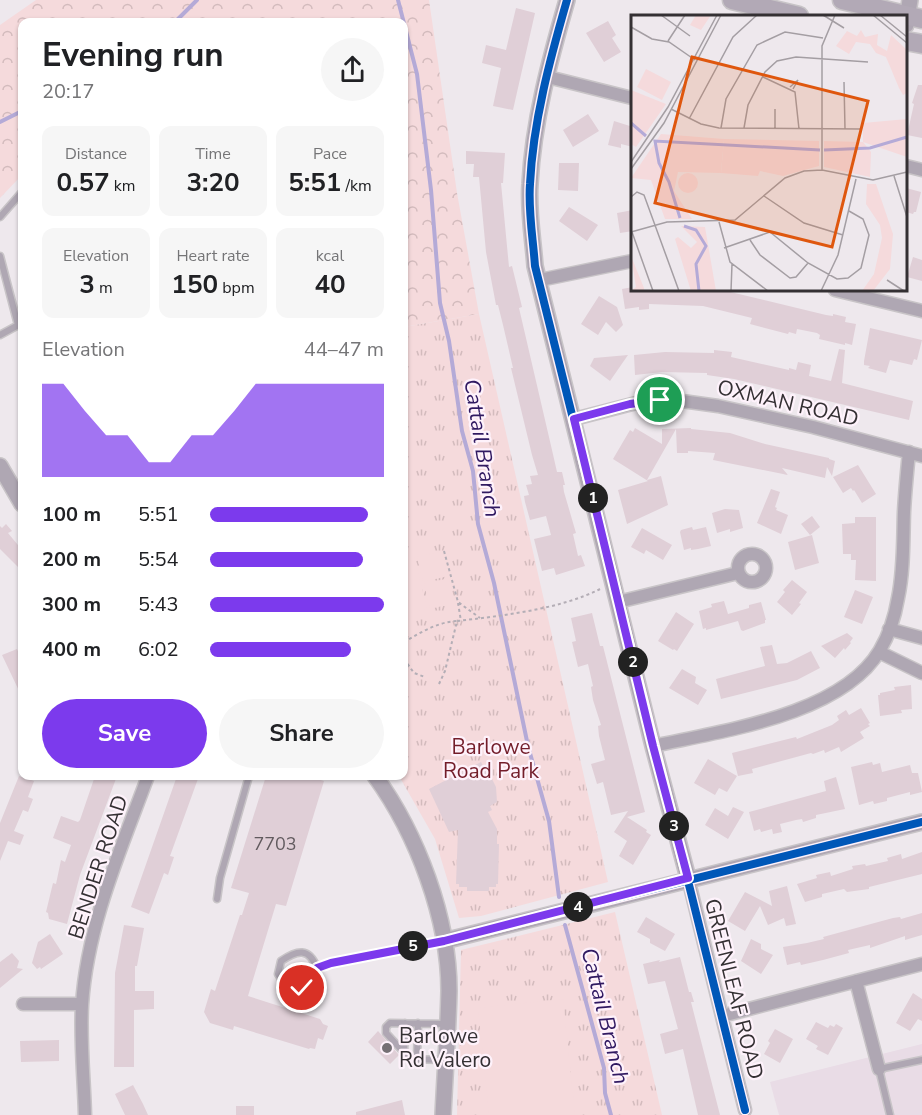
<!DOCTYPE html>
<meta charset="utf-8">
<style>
:root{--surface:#fff;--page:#f6f6f6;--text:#202124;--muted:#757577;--accent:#7c3aed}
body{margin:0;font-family:"Nunito Sans",sans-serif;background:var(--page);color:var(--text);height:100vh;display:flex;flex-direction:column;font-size:22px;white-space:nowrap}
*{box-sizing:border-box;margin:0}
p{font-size:20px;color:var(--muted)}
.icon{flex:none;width:33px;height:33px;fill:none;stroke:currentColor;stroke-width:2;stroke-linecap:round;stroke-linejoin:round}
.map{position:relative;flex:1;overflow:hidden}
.details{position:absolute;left:18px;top:18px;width:390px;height:762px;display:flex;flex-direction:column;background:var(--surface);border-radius:12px;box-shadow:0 2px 4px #0004}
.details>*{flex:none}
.pin{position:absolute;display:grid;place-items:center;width:51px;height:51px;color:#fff;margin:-26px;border:3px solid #fff;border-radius:50%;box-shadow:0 2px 6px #0007}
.km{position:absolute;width:30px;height:30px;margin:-15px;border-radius:50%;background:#222;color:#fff;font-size:16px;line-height:30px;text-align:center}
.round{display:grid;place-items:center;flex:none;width:63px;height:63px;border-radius:32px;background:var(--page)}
.head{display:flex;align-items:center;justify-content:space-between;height:102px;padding:0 24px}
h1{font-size:33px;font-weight:700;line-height:45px}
.figures{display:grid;grid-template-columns:repeat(3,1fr);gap:9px;height:102px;padding:6px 24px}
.figures div{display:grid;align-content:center;border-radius:12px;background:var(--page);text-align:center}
.figures b{font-size:26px;font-weight:700}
.figures small{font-size:16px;font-weight:400}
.figures p{font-size:16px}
.chart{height:168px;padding:12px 24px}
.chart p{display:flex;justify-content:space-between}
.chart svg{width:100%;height:108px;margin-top:6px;fill:var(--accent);opacity:.7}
.cta{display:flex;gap:12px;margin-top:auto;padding:12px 24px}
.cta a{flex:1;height:69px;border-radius:36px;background:var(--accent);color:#fff;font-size:24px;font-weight:700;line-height:69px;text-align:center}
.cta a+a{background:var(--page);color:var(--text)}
ul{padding:0 24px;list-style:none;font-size:20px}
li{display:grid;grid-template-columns:96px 72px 1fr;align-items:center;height:45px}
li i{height:15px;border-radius:8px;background:var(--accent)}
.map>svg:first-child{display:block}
</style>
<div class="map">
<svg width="922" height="1115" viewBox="0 0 922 1115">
<defs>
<pattern id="forest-crowns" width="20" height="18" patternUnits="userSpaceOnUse" patternTransform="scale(1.5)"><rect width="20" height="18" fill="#f5dadc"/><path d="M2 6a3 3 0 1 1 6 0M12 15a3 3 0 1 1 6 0" fill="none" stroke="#d3bbbd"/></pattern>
<pattern id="park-tufts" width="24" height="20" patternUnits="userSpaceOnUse" patternTransform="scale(1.5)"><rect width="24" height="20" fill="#f5dadc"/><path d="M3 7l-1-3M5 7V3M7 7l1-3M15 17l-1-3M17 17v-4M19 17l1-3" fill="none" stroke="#d3bbbd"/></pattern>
</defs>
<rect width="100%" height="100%" fill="#eee8ed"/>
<!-- built -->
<path fill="#e9dce6" d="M922,1044V1115H779L770,1082Z"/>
<!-- forest -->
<path fill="url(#forest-crowns)" d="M36,0H429L457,193L479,314L404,327V22H22V175L0,198V25Z"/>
<!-- park -->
<path fill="url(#park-tufts)" d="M479,314L608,882L481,916L459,918L435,839L399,776H404V327Z
M615,912L662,1115H457L461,950Z"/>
<!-- garden -->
<path fill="#f5dadc" d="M442,551L448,576L423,582L417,557Z
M414,556L427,609L404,614V559Z
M449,578L455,603L430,609L424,584Z
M563,999L575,1115H489L478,1008Z"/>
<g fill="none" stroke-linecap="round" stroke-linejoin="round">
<!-- stream -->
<path stroke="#b4aad7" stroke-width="4" d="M398,0L417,74L431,190L440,303L449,341L462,431L473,471L478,524L494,583L528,746L549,821L559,897
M175,22L197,0
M0,122L22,111
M565,925L604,1068L605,1093L611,1115"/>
</g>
<!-- building -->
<path fill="#e0cfd7" d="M516,8L535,13L513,110L493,106L501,68L482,63L486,45L506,50Z
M608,21L616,35L612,38L621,52L604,62L586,33Z
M918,85H922V138L907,135L914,104L912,103Z
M588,114L599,131L573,147L563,130Z
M614,121L633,127V147L621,144V148L608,145Z
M466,151L505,153L503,183H501L509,267L512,266L522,307L519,308L552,450L557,472H562L565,485H563L564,492L576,533L573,534L578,556L581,555L585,566L556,575L554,568L542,571L534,539L551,535L546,516L530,520L525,502L524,496L529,495L526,485L532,484L530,476L538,475L532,455L511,368H513L503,325L498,305H496L486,252L479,177H473L474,164H466Z
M559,163H579L578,191L558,190Z
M906,188L921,192L916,212H914L913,214L906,212Z
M569,207L598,225L587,241L559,221Z
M633,210V231L620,233L617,213Z
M913,257L922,260V281L907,277Z
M633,287V290H722L826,315L833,316V314L846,317L845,322L856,324L852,345L845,343V345L819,339L820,335L817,333L797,329L796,334L789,332L788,334L750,324L752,318L703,306L649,304V309L639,310V307L625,309L622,289Z
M599,296L617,307L623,325L616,332L606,322L598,335L581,324Z
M870,328L922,340L917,360L914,359L912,365L890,360L886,373L868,368L870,366L864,365V361Z
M839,349L845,350L842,383L913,401L909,420L734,379L707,375V373L662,372L635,375L634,355L665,352L714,353V350L732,352L731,357L789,370V368L796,370L798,362L811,365L809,376L831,381Z
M628,355L610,381L590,366L594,358Z
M635,428L662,444V429L691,428V429L730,433L765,444L829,458V459L835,461L832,476L827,467L825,478L782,468L788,475L713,460L715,453L688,451V453H677L676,429L647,480L661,476L668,505L627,524L618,490L648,481L613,459L630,430L633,432Z
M858,465L876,494L862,503L854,490L853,491L851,488L843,493L833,477Z
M771,489L780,492L775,507L777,508L776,510L788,515L781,534L757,523Z
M725,509L739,510L743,528L730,532V529L717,533L712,513Z
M812,516L820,527L810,535L801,524Z
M855,517H876V581L855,580L856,560H851V554H843L842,524L855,523Z
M6,524L12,531L8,533L22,550V571L0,549V526L2,528Z
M692,527L693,530L706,527L711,546L698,549L691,550V548L684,550L680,532L681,530Z
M642,528L672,545L663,560L646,550L644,554L631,547Z
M812,535L819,563L795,570L788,542Z
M792,580L807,592L799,603L801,604L792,615L777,602L785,592L783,590Z
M855,590L873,597L862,624L844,617Z
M724,601L728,614L749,608V605L761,602L766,620H765V623L743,631L741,630L738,621L706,630V628L703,629L699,611L712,607L711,604Z
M676,612L694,624L677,651L674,649L673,650L658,641Z
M592,613L600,646H603L645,812L627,817L647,830L646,832L651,835L633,865L619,856L627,841L614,832L628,811L611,815L603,782L597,784L591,764L605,760L599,736L598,726L601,725L593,700L591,687L593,686L588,664L578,667L572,642L576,641L571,618Z
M847,633L853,638L850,642L851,643L845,650L844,648L835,658L821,646Z
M772,645L777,664L787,663L811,651L820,668L797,680L721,699L716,679L765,666L760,647Z
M17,649L22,660V697L2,655Z
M682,669L696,677L695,683L707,690L698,705L669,688Z
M911,685L912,709L901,710L902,713L880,716L878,695H880V693L895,690L894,687Z
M861,708L870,723L868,724L870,726L860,732L864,738L841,752L839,747L825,753L824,750L813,754L811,753L752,769L753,773L738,776L732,753L796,737L797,739L832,725L839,720L837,716L846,710L849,715Z
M708,759L737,776L727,792L719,788L715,795L694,783Z
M481,762L490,780L492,779L496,787L497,802L490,806L492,810L488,812L497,829V844H499L498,884H496V887H489V891H467V887H459V884H456L458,830L449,832L429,789Z
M872,762L873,765L880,763L882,772L910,765L912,773H918L922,792L910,795V792L887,798V801L874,804L873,801L859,805L851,767Z
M19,776L34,781L28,797L33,799L28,812L23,810L14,831L24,835L20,845L8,841L0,861V823Z
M95,776H117L80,875L67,924L49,919L48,913L46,912L53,883L56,884L61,860L65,862L71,845L53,838L61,816L78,822L80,820Z
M177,776H199L170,856L174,857L168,875L164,873L149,914L131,907Z
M266,776H307L324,781L286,906L276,904L248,996L320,1019L323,1024L328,1026L323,1040L318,1038L315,1049L310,1048L309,1049L234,1026L233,1030L210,1023L204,1012L211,989L215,991L240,915H242L249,893L231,888Z
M836,777L845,809L816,815V818L803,822L802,819L796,820L780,824L782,832L773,834L772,829L761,832L760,829L754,831L749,812L826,791L824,781Z
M733,807L744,812L728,839L705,825L715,808L728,816Z
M922,852V874L869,887V889L847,892L844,889L822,894V897L805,902L797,884L817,878L816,875L830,872L831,876L853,869L852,866L865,864L866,866L888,861L887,858L901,854L902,859Z
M787,886L796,924L786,926L784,918L768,925L760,906L745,931L728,921L745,892L772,906L769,891Z
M922,913V935L905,940V936L870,948V945L848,950L849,953L823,960L801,965L800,962L787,965L783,947L807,943L824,939L823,937L893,918L900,917L901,919Z
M646,917L675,934L665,951L650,943V939L637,932Z
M124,925L144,928L137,966H135V991H154V1009L134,1010V1067H114L115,973Z
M50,934L63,954L41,969L40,967L37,969L32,963L38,942Z
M751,939L761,944V949L773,955L761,974L741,961Z
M12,953L19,961L17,968L23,969L0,988V962Z
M680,957L689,992H691L694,1002H691L720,1115H698L683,1049L665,1054L660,1034L678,1029L665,981L648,984L643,964L660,960L659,962Z
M913,993L922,999V1021L918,1019L910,1031L896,1023Z
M816,1022L828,1028L830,1025L834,1027L836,1024L843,1028L828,1055L816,1049L818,1046L806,1039Z
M775,1029L793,1039L780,1063L764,1054L770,1043L768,1041Z
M378,1031L399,1055L390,1064L368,1042Z
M59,1040V1061L21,1062L20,1041Z
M133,1085L143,1104L148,1115H125L115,1094Z
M402,1100L405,1115H356V1112Z
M236,1106H254V1115H236Z"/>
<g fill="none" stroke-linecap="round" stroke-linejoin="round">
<!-- service casing -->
<g stroke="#c8c4c7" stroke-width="9">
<path id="service" d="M0,217L22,192
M0,256L18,325
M0,335L22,323
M217,899L220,878L249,776
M317,968C309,947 297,950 281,961L278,974L286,986L302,988L312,980L317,968L331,963L443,941
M404,1053L405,1023
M417,1059L418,1023
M445,1060L410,1059L386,1033V1027L390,1023L446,1024
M890,1115L879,1069L922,1060"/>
</g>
<!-- minor casing -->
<g stroke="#c8c4c7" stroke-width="15">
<path id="minor" d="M548,77L632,98
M906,166L922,170
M540,280L632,261
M835,290L922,311
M574,419L644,401H682L718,406L813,427L922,456
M738 568a14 14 0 1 1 28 0a14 14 0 1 1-28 0Z
M618,602L738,573
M889,629L922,638
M879,652L922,673
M653,746C721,731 842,715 880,650C889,635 895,616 898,598C904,570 903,540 904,512C905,492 907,472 909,452
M688,878L745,1110
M856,981L879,1069
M23,1004H82
M722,1016L922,964
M85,1115C84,1079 80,1041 82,1005C87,925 121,849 148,776"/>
</g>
<!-- tertiary casing -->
<g stroke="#c8c4c7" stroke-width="18">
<path id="tertiary" d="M567,0C550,59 533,122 530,184C528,211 533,238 535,266L653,746L688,878
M906,25L910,0
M0,466L22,504
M375,776C417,834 449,918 449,991C448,1032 445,1074 443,1115
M444,941L922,822"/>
</g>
<!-- primary casing -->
<g stroke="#c8c4c7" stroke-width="21">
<path id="primary" d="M732,0L799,16
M842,0L922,19
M906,41L922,44"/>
</g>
<!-- path -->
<path stroke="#b4aeb6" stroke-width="2" stroke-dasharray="3 3" stroke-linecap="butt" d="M444,551L458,602L480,618
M458,603L461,621
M404,642C420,633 437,622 457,621
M404,659L414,673L425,677
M439,684L445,671L457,621C501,616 561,609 600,589"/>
<!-- service -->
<use href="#service" stroke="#afa7b3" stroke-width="6"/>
<!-- minor -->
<use href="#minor" stroke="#afa7b3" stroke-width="12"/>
<!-- tertiary -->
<use href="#tertiary" stroke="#afa7b3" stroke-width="15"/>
<!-- primary -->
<use href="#primary" stroke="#b2a9b6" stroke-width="18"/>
<!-- cycleway casing -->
<g stroke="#fef2fb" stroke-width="11">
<path id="cycleway" d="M567,0C550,59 533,122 530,184C528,211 533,238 535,266L745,1110
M444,941L922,822"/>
</g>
<!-- cycleway -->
<use href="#cycleway" stroke="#0057b8" stroke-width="8"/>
</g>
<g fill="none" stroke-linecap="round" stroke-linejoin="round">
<!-- route casing -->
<g stroke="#fff" stroke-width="12">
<path id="route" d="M302,988L312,980L317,968L331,963L444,941L688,878L653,746L574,419L630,404L660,400"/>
</g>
<!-- route -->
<use href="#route" stroke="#7c3aed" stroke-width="8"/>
</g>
<!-- markers -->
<circle fill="#757074" stroke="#fef2fb" stroke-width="2" cx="387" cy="1048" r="6"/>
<g text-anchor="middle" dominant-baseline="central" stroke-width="4.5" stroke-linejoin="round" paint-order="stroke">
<!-- number labels -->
<g font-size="18" fill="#615a5e">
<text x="275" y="844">7703</text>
</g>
<!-- street labels -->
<g font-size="21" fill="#343033" stroke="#fef2fb">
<text transform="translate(788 403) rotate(13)">OXMAN ROAD</text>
<text transform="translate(98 867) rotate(-72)">BENDER ROAD</text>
<text transform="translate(734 989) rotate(76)">GREENLEAF ROAD</text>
</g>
<!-- park labels -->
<g font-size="21" fill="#731d2a" stroke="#fef2fb">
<text x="491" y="747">Barlowe<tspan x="491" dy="24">Road Park</tspan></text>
</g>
<!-- poi labels -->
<g font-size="21" fill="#343033" stroke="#fef2fb" text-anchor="start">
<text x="399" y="1036">Barlowe<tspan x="399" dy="24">Rd Valero</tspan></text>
</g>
<!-- water labels -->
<g font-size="22" font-style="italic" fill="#301961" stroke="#fef2fb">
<text transform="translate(482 448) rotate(81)">Cattail Branch</text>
<text transform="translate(605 1016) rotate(76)">Cattail Branch</text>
</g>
</g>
<!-- overview -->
<g transform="translate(631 15)">
<rect width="276" height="276" fill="#eee8ed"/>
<path d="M65,0H80L70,15L59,10ZM230,15L234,22L247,19L246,30L256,36L260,20L276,35V78L272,80L268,73L255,42L245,38L239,29L225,27L218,39L205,31L216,16L226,21ZM276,104V142L232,127V108ZM30,119L93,124L90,158L47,157L43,176L61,204H34L20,165L0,163ZM236,169H245L262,219L259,254L242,276H231L243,259L251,223L249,210L235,189ZM50,211L74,212L85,276H60L44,224L47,222L60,233L66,227ZM0,241L13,273V276H0L5,272Z" fill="#f5dadc"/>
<path d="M0,75L35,89L5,132L0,129ZM93,124L188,126V151L152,161L129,156L127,161L90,158ZM193,126L232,127L240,137L239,162L193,152Z" fill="#f5dadc"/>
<path d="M15,54L40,67L31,85L6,72ZM205,138L235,142L233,156L203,152ZM47 168a10 10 0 1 1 20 0a10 10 0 1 1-20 0Z" fill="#f5dadc"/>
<path fill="none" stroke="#b4aad7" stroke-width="3" d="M0,108L15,121M193,135L239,133L276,122M49,203L38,167L28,148L24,126L189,135M53,211L65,215L75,231L65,249L68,276"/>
<path fill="none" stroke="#a49ea3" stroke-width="1.5" d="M30,0L59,21M192,0L213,13M242,0L276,28M249,0L276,22M0,12L21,24L38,27L64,45M37,26L54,0M132,62L164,77L168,114M213,67L214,114M159,72L167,65L162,74M40,94L70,109L88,113L230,114M58,104L102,22L126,0M90,113L95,84L126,30L154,17L192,23M113,113L117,90L134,57L146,46L165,42L237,47M144,114V94M0,147L37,92L86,0M0,154L33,108L90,0M191,155V31L204,0M263,161L276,202M133,181L173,208L212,220M0,182L6,177L13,180L48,276M88,207L99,247L137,276M0,217L36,207L104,205L154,163L173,156L191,155L242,165L276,157M1,217L22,276M119,225L129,240L159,263L165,262L177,248M93,233L139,217L177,248L206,264L217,263L230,253L238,220L232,204L218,196M256,265L273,276M100,276L101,249M190,276L207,240L225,164"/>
<path fill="#df570e" fill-opacity="0.15" stroke="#df570e" stroke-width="3" d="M61,42L237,86L201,232L24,188Z"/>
<rect width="276" height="276" fill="none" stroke="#343033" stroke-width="3"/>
</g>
</svg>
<div class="pin" style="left:660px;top:400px;background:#1e9e55"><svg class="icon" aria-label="arrive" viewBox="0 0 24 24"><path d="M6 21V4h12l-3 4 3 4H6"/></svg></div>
<div class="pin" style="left:302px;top:988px;background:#d93025"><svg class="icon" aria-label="check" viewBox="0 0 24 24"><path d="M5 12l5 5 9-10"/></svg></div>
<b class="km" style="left:593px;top:498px">1</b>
<b class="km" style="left:633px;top:662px">2</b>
<b class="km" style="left:674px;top:826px">3</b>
<b class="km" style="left:578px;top:907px">4</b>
<b class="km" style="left:413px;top:946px">5</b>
<section class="details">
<div class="head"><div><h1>Evening run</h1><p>20:17</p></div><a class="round"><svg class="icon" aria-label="share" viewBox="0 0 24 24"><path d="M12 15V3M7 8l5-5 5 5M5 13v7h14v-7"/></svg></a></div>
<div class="figures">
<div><p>Distance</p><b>0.57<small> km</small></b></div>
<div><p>Time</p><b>3:20</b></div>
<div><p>Pace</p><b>5:51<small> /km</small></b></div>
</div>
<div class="figures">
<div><p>Elevation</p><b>3<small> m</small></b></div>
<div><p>Heart rate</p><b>150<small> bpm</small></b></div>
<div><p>kcal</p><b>40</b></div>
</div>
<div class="chart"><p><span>Elevation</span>44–47 m</p>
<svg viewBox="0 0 160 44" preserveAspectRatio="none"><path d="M0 44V6L10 6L20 17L30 27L40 27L50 38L60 38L70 27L80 27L90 17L100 6L110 6L120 6L130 6L140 6L150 6L160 6V44z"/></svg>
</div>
<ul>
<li><b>100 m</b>5:51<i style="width:91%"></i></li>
<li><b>200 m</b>5:54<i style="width:88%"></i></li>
<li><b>300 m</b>5:43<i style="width:100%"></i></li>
<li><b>400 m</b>6:02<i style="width:81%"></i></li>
</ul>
<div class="cta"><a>Save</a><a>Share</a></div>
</section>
</div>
